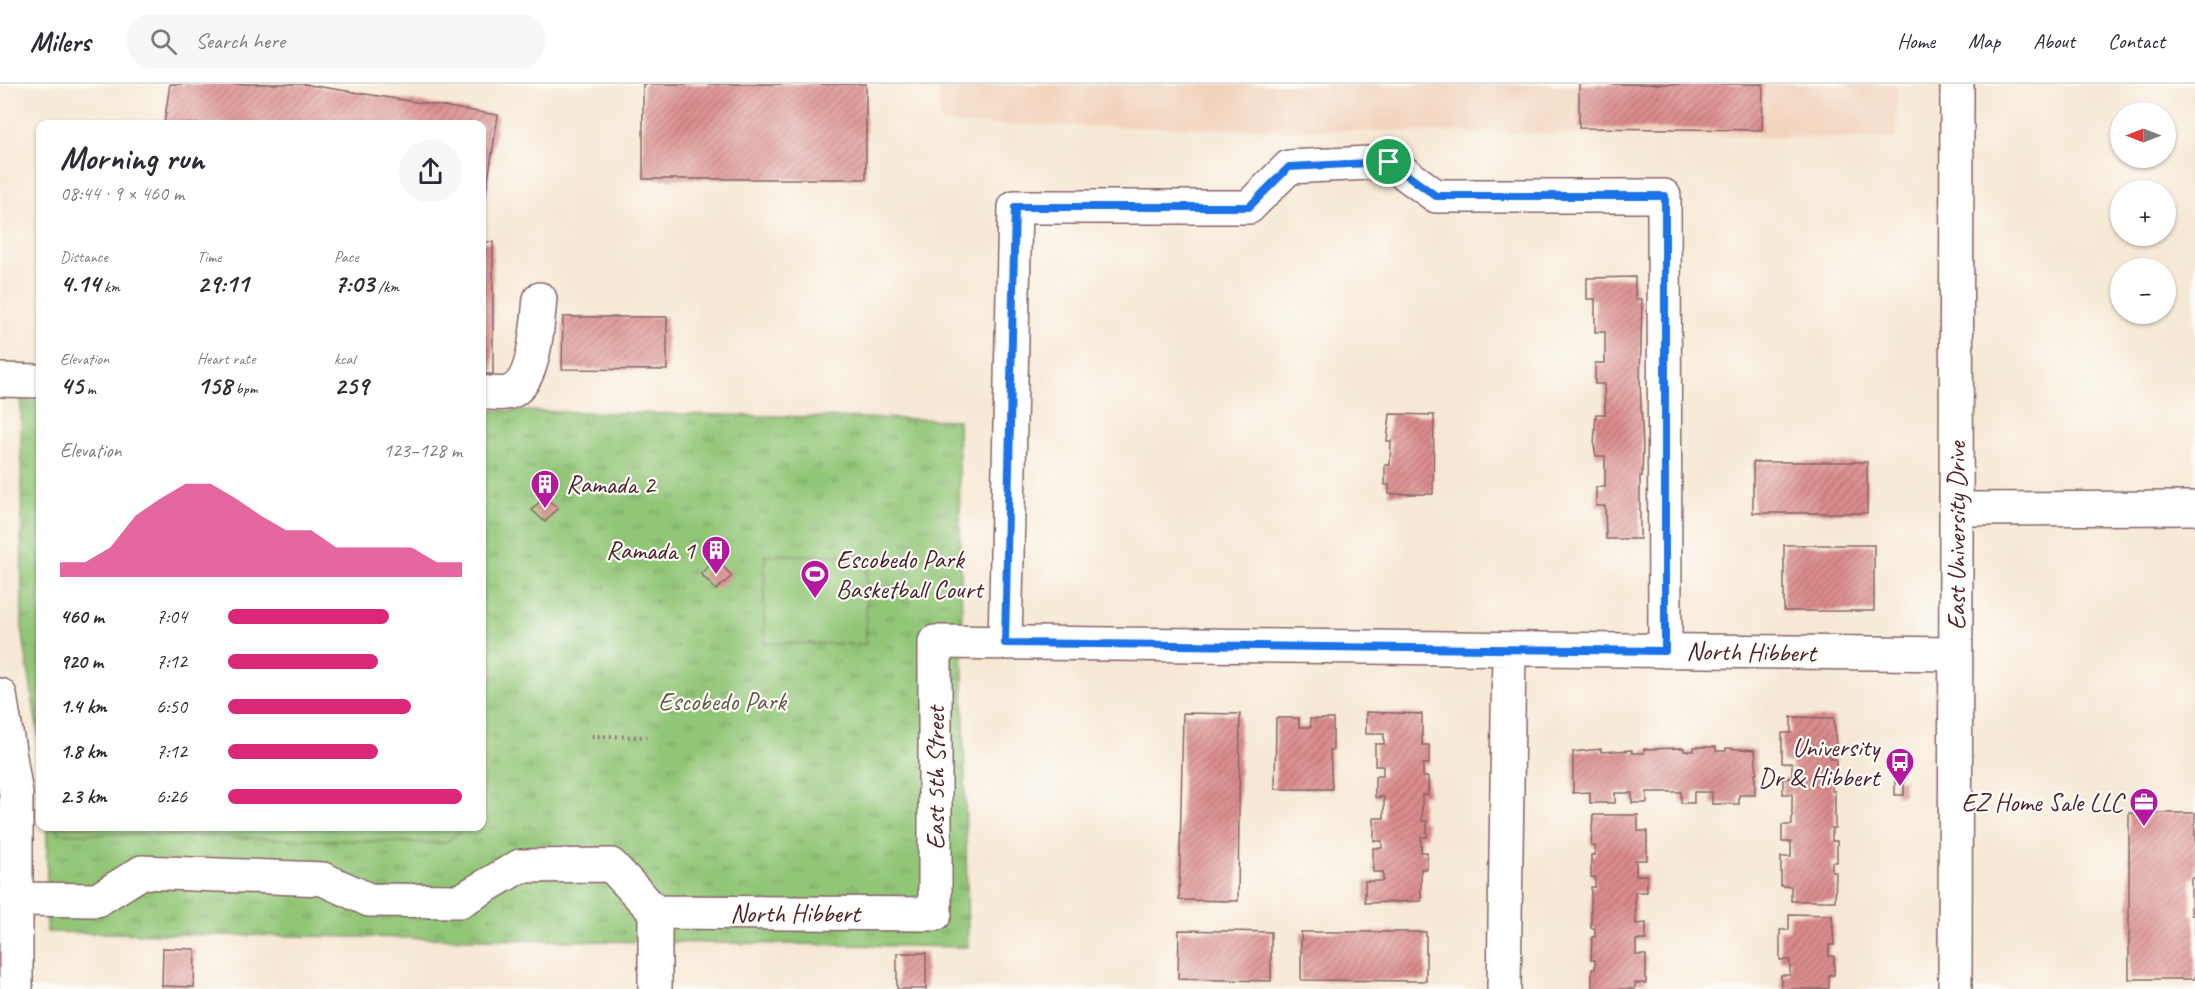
<!DOCTYPE html>
<meta charset="utf-8">
<style>
:root{--surface:#fff;--page:#f7f7f7;--text:#2b2b33;--muted:#7c7c81;--line:#e1e1e2;--accent:#db2777}
body{margin:0;font-family:Caveat,sans-serif;background:var(--page);color:var(--text);height:100vh;display:flex;flex-direction:column;font-size:22px;white-space:nowrap}
*{box-sizing:border-box;margin:0}
p{font-size:20px;color:var(--muted)}
.icon{flex:none;width:33px;height:33px;fill:none;stroke:currentColor;stroke-width:2;stroke-linecap:round;stroke-linejoin:round}
.map{position:relative;flex:1;overflow:hidden}
.side{position:absolute;left:36px;top:36px;width:450px;height:711px;display:flex;flex-direction:column;background:var(--surface);border-radius:12px;box-shadow:0 2px 4px #0004}
.side>*{flex:none}
.needle{width:39px;rotate:270deg}
.controls{position:absolute;left:2110px;top:18px;display:grid;gap:12px}
.controls a{display:grid;place-items:center;width:66px;height:66px;border-radius:50%;background:var(--surface);box-shadow:0 2px 4px #0004;font-size:30px}
.pin{position:absolute;display:grid;place-items:center;width:51px;height:51px;color:#fff;margin:-26px;border:3px solid #fff;border-radius:50%;box-shadow:0 2px 6px #0007}
.round{display:grid;place-items:center;flex:none;width:63px;height:63px;border-radius:32px;background:var(--page)}
.head{display:flex;align-items:center;justify-content:space-between;height:102px;padding:0 24px}
h1{font-size:33px;font-weight:700;line-height:45px}
.metrics{display:grid;grid-template-columns:repeat(3,1fr);gap:9px;height:102px;padding:6px 24px}
.metrics div{display:grid;align-content:center}
.metrics b{font-size:26px;font-weight:700}
.metrics small{font-size:16px;font-weight:400}
.metrics p{font-size:16px}
.chart{height:168px;padding:12px 24px}
.chart p{display:flex;justify-content:space-between}
.chart svg{width:100%;height:108px;margin-top:6px;fill:var(--accent);opacity:.7}
ul{padding:0 24px;list-style:none;font-size:20px}
li{display:grid;grid-template-columns:96px 72px 1fr;align-items:center;height:45px}
li i{height:15px;border-radius:8px;background:var(--accent)}
header{display:flex;align-items:center;gap:36px;box-sizing:border-box;height:84px;padding:0 30px;background:var(--surface);border-bottom:2px solid var(--line)}
header strong{font-size:28px}
nav{display:flex;gap:33px;margin-inline-start:auto;font-size:21px}
.search{width:420px;height:54px;background:var(--page);display:flex;align-items:center;gap:15px;box-sizing:border-box;padding:0 21px;border-radius:33px;color:var(--muted);font-size:22px}
.map>svg:first-child{display:block}
</style>
<header>
<strong>Milers</strong>
<div class="search"><svg class="icon" aria-label="search" viewBox="0 0 24 24"><circle cx="10" cy="10" r="6"/><path d="M15 15l6 6"/></svg>Search here</div>
<nav><a>Home</a><a>Map</a><a>About</a><a>Contact</a></nav>
</header>
<div class="map">
<svg width="2195" height="905" viewBox="0 0 2195 905">
<defs>
<pattern id="park-tufts" width="24" height="20" patternUnits="userSpaceOnUse" patternTransform="scale(1.5)"><rect width="24" height="20" fill="#92c677"/><path d="M3 7l-1-3M5 7V3M7 7l1-3M15 17l-1-3M17 17v-4M19 17l1-3" fill="none" stroke="#79a062"/></pattern>
<pattern id="building-hatch" width="6" height="6" patternUnits="userSpaceOnUse" patternTransform="scale(1.5)"><rect width="6" height="6" fill="#da8c8b"/><path d="M-1 1l2-2M0 6l6-6M5 7l2-2" fill="none" stroke="#b37272"/></pattern>
</defs>
<rect width="100%" height="100%" fill="#fdfcf7"/>
<filter id="ink" filterUnits="userSpaceOnUse"><feTurbulence type="fractalNoise" baseFrequency=".0167" numOctaves="2"/><feDisplacementMap in="SourceGraphic" scale="12" xChannelSelector="R" yChannelSelector="G"/><feConvolveMatrix kernelMatrix="1 2 1 2 8 2 1 2 1" color-interpolation-filters="sRGB"/></filter>
<filter id="wash" filterUnits="userSpaceOnUse"><feTurbulence type="fractalNoise" baseFrequency=".008" numOctaves="4" result="noise"/><feDisplacementMap in="SourceGraphic" scale="24" xChannelSelector="R" yChannelSelector="G"/><feGaussianBlur stdDeviation="1.35" result="paint"/><feColorMatrix in="noise" values="0 0 0 0 0 0 0 0 0 0 0 0 0 0 0 0 0 1.4 0 .05"/><feComposite in="paint" operator="in"/></filter>
<g filter="url(#wash)">
<rect width="100%" height="100%" fill="#f6e8d4"/>
<!-- built -->
<path fill="#f2d4be" d="M939,0H1897V55L940,40Z"/>
<!-- park -->
<path fill="url(#park-tufts)" stroke="#6e7251" stroke-width="1.5" d="M21,316L40,317V663L22,544Z
M482,326L958,336L968,863L47,848V743L482,742Z"/>
<!-- pitch -->
<path fill="#92c677" stroke="#6e7251" stroke-width="1.5" d="M765,471H867L866,560L764,559Z
M58,743V742L465,743L445,759L58,749Z"/>
<g id="blocks">
<!-- building -->
<path fill="url(#building-hatch)" d="M170,0H303L498,31L483,129L482,40H164Z
M643,0H866V95H643Z
M1579,0H1763L1762,46L1579,44Z
M482,158H493V290H482Z
M1635,193V215H1642L1640,299L1643,362L1642,392H1640V455H1606L1605,422H1596V403H1605V372H1596L1594,361L1596,330H1605L1604,300H1595V279H1605V248H1595V215H1587V194Z
M563,233H667V286L562,285Z
M1390,330L1434,331L1433,410H1389V401H1385V381H1390L1391,357H1387Z
M1753,378H1867V429H1753Z
M544,413L558,424L545,438L532,426Z
M1784,461H1874V527H1784Z
M716,475L732,492L716,506L701,490Z
M1366,628L1422,630V661H1429V680H1423V693H1428V711H1422V737H1427V753H1421V768H1427V785H1421V817L1365,819V797H1383V788H1373V764H1382V757H1374V734H1384V713H1375V692H1383V682H1375V660H1384V650H1366Z
M1183,629L1240,630L1238,817L1179,816Z
M1791,633L1834,634L1836,663H1831V675H1836V694H1832V707H1835V744H1832V757H1837V778H1832V788H1836L1835,817H1791V802H1781V773H1791V758H1782V741H1792V710H1783V694H1792V679H1782V649H1791Z
M1276,634H1299V643H1311L1310,635H1333V666H1330L1332,705H1275Z
M1694,663H1716V667H1726V664L1755,666L1757,689H1755V711H1739V720H1712V708H1694V719H1681V708H1647V719H1632V709H1615V719H1590V708L1573,709V668L1601,665V668L1632,666V669H1644V665L1684,664V667H1694Z
M1895,695H1904V711H1895Z
M2129,729H2195V794H2191V831H2195V895H2129Z
M1593,731H1638V747H1647V776H1636V791H1647V808H1635L1636,840L1646,839V856H1636V871H1646V899H1635V905H1592V885H1595V876H1591L1592,853H1595V844H1591V803H1595V793H1591V771H1595V762H1591Z
M1789,830L1832,831L1834,861H1829V872H1834V891H1829V905H1781V891H1790V876H1780V846H1789Z
M1179,846L1271,848V897L1178,895Z
M1301,848H1426V897L1301,896Z
M163,864L195,865L194,903L162,902Z
M897,869H926V905H897Z"/>
</g>
</g>
<g filter="url(#ink)">
<use href="#blocks" fill-opacity="0" stroke="#866566" stroke-width="1.5"/>
<g fill="none" stroke-linecap="round" stroke-linejoin="round">
<!-- minor casing -->
<g stroke="#866566" stroke-width="36">
<path id="minor" d="M0,296L40,297
M482,308C489,309 498,310 506,309C536,304 537,239 540,215
M1956,425L2195,424
M1005,559L1015,123H1249L1289,83L1389,78L1436,112H1664L1665,567
M0,611L16,710V905
M16,815L97,816L142,788L323,795L369,816L460,817L520,782L611,781L655,828
M655,828L935,830V558L1955,570
M655,905V828
M1504,905L1509,565"/>
</g>
<!-- major casing -->
<g stroke="#866566" stroke-width="36">
<path id="major" d="M1955,905L1957,0"/>
</g>
<!-- path -->
<path stroke="#866566" stroke-width="4" stroke-dasharray="1.5 4.5" stroke-linecap="butt" d="M592,652L647,653"/>
<!-- minor -->
<use href="#minor" stroke="#fff" stroke-width="33"/>
<!-- major -->
<use href="#major" stroke="#fff" stroke-width="33"/>
</g>
</g>
<g fill="none" stroke-linecap="round" stroke-linejoin="round" filter="url(#ink)">
<!-- route casing -->
<g stroke="#fff" stroke-width="12">
<path id="route" d="M1389,78L1436,112H1665V567L1005,559L1015,123H1249L1289,83Z"/>
</g>
<!-- route -->
<use href="#route" stroke="#1a73e8" stroke-width="8"/>
</g>
<!-- icons -->
<defs>
<g id="building-pin" transform="scale(1.5)"><path d="M0 17L-7.5 6A9.5 9.5 0 1 1 7.5 6Z" fill="#b5179e" stroke="#fdfcf7"/><path d="M-4-6H4V6H1V3H-1V6H-4ZM-2.5-4.3h1.7v1.8h-1.7ZM.8-4.3h1.7v1.8H.8ZM-2.5-1h1.7V.8h-1.7ZM.8-1h1.7V.8H.8Z" fill="#fff"/></g>
<g id="stadium-pin" transform="scale(1.5)"><path d="M0 17L-7.5 6A9.5 9.5 0 1 1 7.5 6Z" fill="#b5179e" stroke="#fdfcf7"/><path d="M0-5a6.5 5 0 1 0 0 10a6.5 5 0 1 0 0-10ZM-3.5-1.8h7v3.6h-7Z" fill="#fff"/></g>
<g id="bus-pin" transform="scale(1.5)"><path d="M0 17L-7.5 6A9.5 9.5 0 1 1 7.5 6Z" fill="#b5179e" stroke="#fdfcf7"/><path d="M-5-6H5V4H4V6H2V4H-2V6H-4V4H-5ZM-3.5-4V0h7V-4ZM-3.5 1.2v1.5H-2V1.2ZM2 1.2v1.5H3.5V1.2Z" fill="#fff"/></g>
<g id="office-pin" transform="scale(1.5)"><path d="M0 17L-7.5 6A9.5 9.5 0 1 1 7.5 6Z" fill="#b5179e" stroke="#fdfcf7"/><path d="M-6-3h4V-5.5h4V-3h4V5H-6ZM-1-4.5V-3h2v-1.5ZM-6 0V1H6V0Z" fill="#fff"/></g>
</defs>
<g fill-rule="evenodd">
<use href="#building-pin" x="545" y="400"/>
<use href="#building-pin" x="716" y="466"/>
<use href="#stadium-pin" x="815" y="490"/>
<use href="#bus-pin" x="1900" y="678"/>
<use href="#office-pin" x="2144" y="718"/>
</g>
<g text-anchor="middle" dominant-baseline="central" stroke-width="4.5" stroke-linejoin="round" paint-order="stroke">
<!-- poi labels -->
<g font-size="26" fill="#4a1f2b" stroke="#fdfcf7" text-anchor="end">
<text x="566" y="400" text-anchor="start">Ramada 2</text>
<text x="695" y="466">Ramada 1</text>
<text x="836" y="475" text-anchor="start">Escobedo Park<tspan x="836" dy="30">Basketball Court</tspan></text>
<text x="1879" y="663">University<tspan x="1879" dy="30">Dr &amp; Hibbert</tspan></text>
<text x="2123" y="718">EZ Home Sale LLC</text>
</g>
<!-- street labels -->
<g font-size="26" fill="#4a1f2b" stroke="#fdfcf7">
<text transform="translate(1956 452) rotate(-90)">East University Drive</text>
<text transform="translate(1751 568) rotate(1)">North Hibbert</text>
<text transform="translate(935 694) rotate(-90)">East 5th Street</text>
<text x="795" y="829">North Hibbert</text>
</g>
<!-- park labels -->
<g font-size="26" fill="#635946" stroke="#fdfcf7">
<text x="722" y="617">Escobedo Park</text>
</g>
</g>
</svg>
<div class="controls">
<a><svg class="needle" viewBox="-14 -14 28 28"><path d="M0-13l5 13h-10z" fill="#e53935"/><path d="M0 13l5-13h-10z" fill="#7c7c81"/></svg></a>
<a>+</a>
<a>−</a>
</div>
<div class="pin" style="left:1389px;top:78px;background:#1e9e55"><svg class="icon" aria-label="arrive" viewBox="0 0 24 24"><path d="M6 21V4h12l-3 4 3 4H6"/></svg></div>
<section class="side">
<div class="head"><div><h1>Morning run</h1><p>08:44 · 9 × 460 m</p></div><a class="round"><svg class="icon" aria-label="share" viewBox="0 0 24 24"><path d="M12 15V3M7 8l5-5 5 5M5 13v7h14v-7"/></svg></a></div>
<div class="metrics">
<div><p>Distance</p><b>4.14<small> km</small></b></div>
<div><p>Time</p><b>29:11</b></div>
<div><p>Pace</p><b>7:03<small> /km</small></b></div>
</div>
<div class="metrics">
<div><p>Elevation</p><b>45<small> m</small></b></div>
<div><p>Heart rate</p><b>158<small> bpm</small></b></div>
<div><p>kcal</p><b>259</b></div>
</div>
<div class="chart"><p><span>Elevation</span>123–128 m</p>
<svg viewBox="0 0 160 44" preserveAspectRatio="none"><path d="M0 44V38L10 38L20 32L30 19L40 12L50 6L60 6L70 12L80 19L90 25L100 25L110 32L120 32L130 32L140 32L150 38L160 38V44z"/></svg>
</div>
<ul>
<li><b>460 m</b>7:04<i style="width:69%"></i></li>
<li><b>920 m</b>7:12<i style="width:64%"></i></li>
<li><b>1.4 km</b>6:50<i style="width:78%"></i></li>
<li><b>1.8 km</b>7:12<i style="width:64%"></i></li>
<li><b>2.3 km</b>6:26<i style="width:100%"></i></li>
</ul>
</section>
</div>
